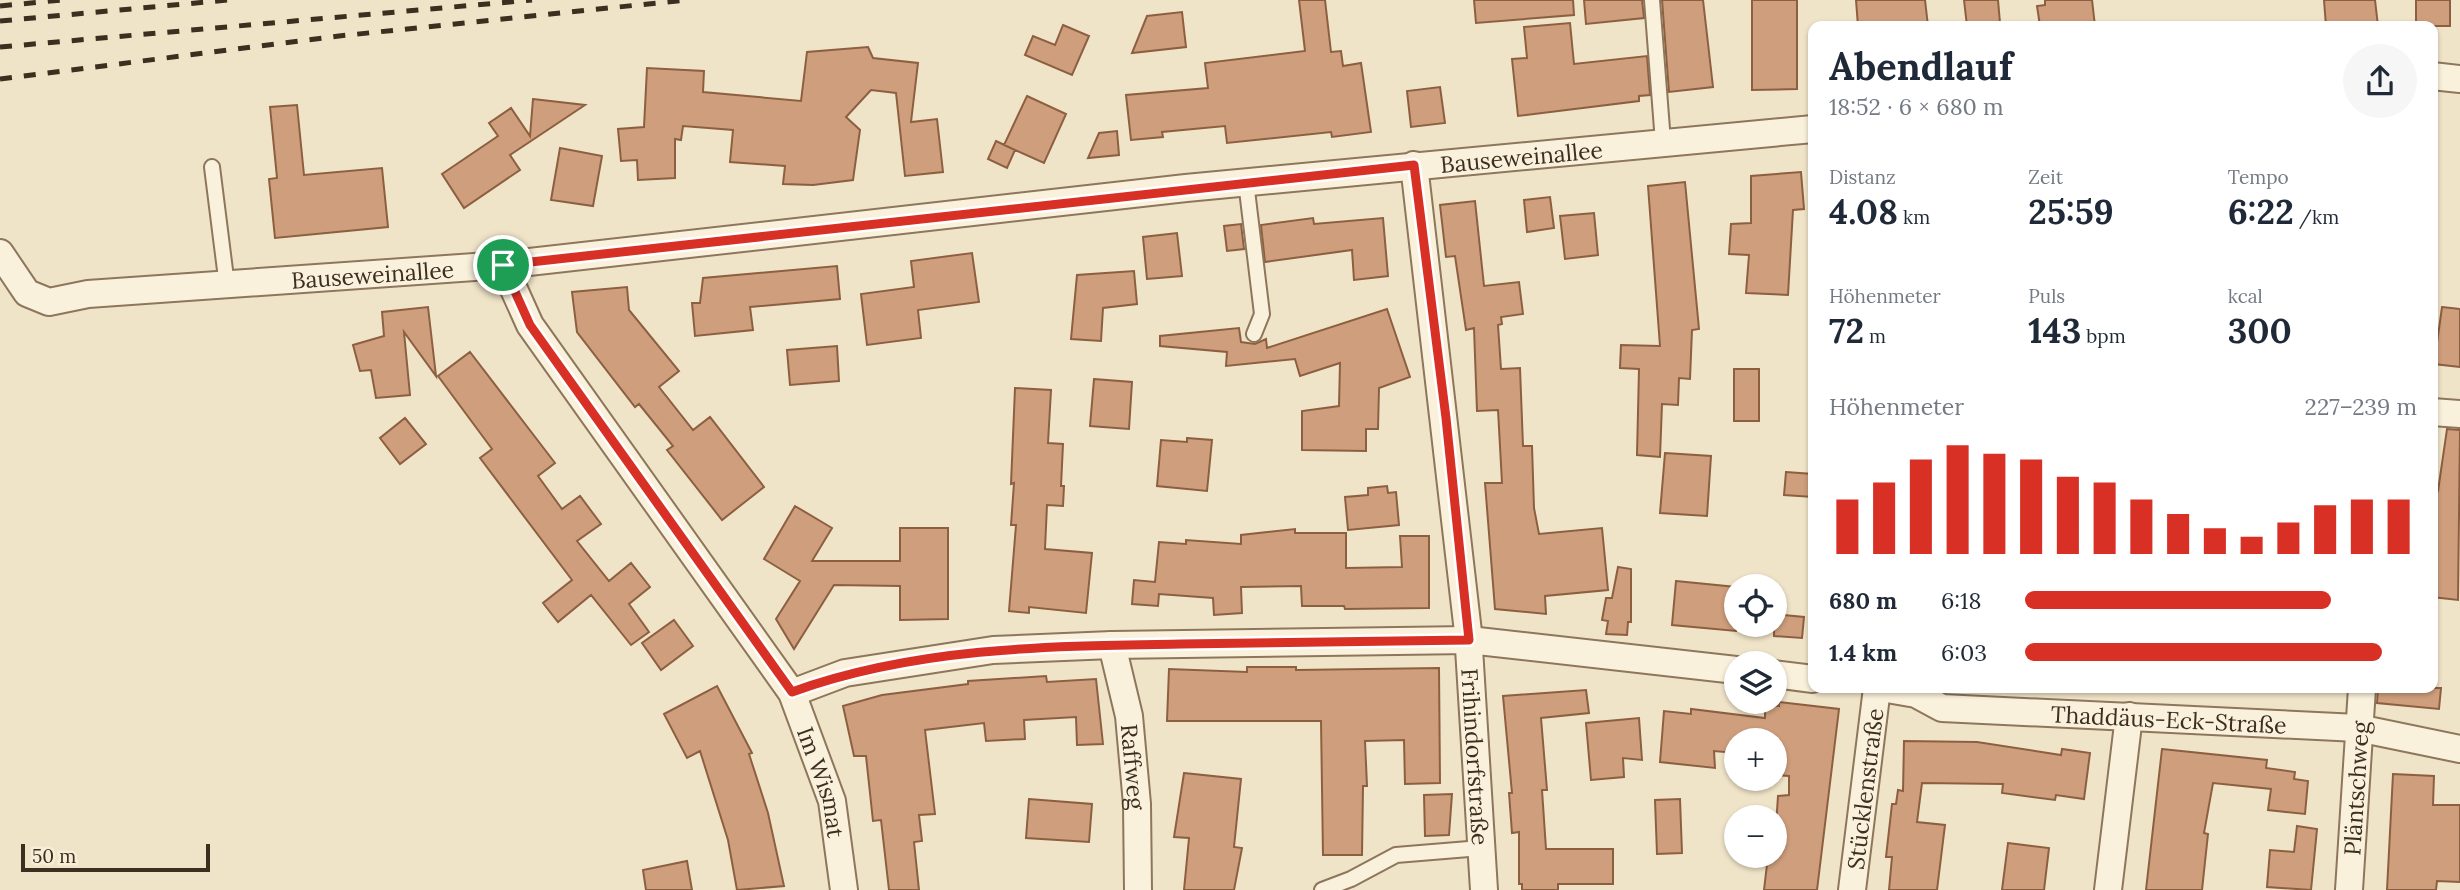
<!DOCTYPE html>
<html lang="de">
<meta charset="utf-8">
<style>
:root{--surface:#fff;--page:#f6f6f7;--text:#1f2937;--muted:#747a83;--accent:#d93025}
body{margin:0;font-family:Lora,serif;background:var(--page);color:var(--text);height:100vh;display:flex;flex-direction:column;font-size:26px;white-space:nowrap}
*{box-sizing:border-box;margin:0}
p{font-size:23px;color:var(--muted)}
.icon{flex:none;width:38px;height:38px;fill:none;stroke:currentColor;stroke-width:2;stroke-linecap:round;stroke-linejoin:round}
.map{position:relative;flex:1;overflow:hidden}
.sheet{position:absolute;left:1808px;top:21px;width:630px;height:672px;display:flex;flex-direction:column;background:var(--surface);border-radius:14px;box-shadow:0 2px 5px #0004}
.sheet>*{flex:none}
.tools{position:absolute;left:1724px;top:574px;display:grid;gap:14px}
.tools a{display:grid;place-items:center;width:63px;height:63px;border-radius:50%;background:var(--surface);box-shadow:0 2px 5px #0004;font-size:35px}
.scale{position:absolute;left:21px;bottom:18px;width:189px;box-sizing:border-box;padding-left:7px;border:4px solid #3d2e20;border-top:0;font-size:19px;line-height:24px;white-space:nowrap;color:#3d2e20;-webkit-text-stroke:5px #f7eed8;paint-order:stroke}
.pin{position:absolute;display:grid;place-items:center;width:60px;height:60px;color:#fff;margin:-30px;border:4px solid #fff;border-radius:50%;box-shadow:0 2px 7px #0007}
.round{display:grid;place-items:center;flex:none;width:74px;height:74px;border-radius:37px;background:var(--page)}
.summary{display:flex;align-items:center;justify-content:space-between;height:119px;padding:0 21px}
h1{font-size:38px;font-weight:700;line-height:52px}
.figures{display:grid;grid-template-columns:repeat(3,1fr);gap:10px;height:119px;padding:7px 21px}
.figures div{display:grid;align-content:center}
.figures b{font-size:35px;font-weight:700}
.figures small{font-size:19px;font-weight:400}
.figures p{font-size:19px}
.chart{height:196px;padding:14px 21px}
.chart p{display:flex;justify-content:space-between}
.chart svg{width:100%;height:126px;margin-top:7px;stroke:var(--accent);stroke-width:6}
ul{padding:0 21px;list-style:none;font-size:23px}
li{display:grid;grid-template-columns:112px 84px 1fr;align-items:center;height:52px}
li i{height:18px;border-radius:9px;background:var(--accent)}
.map>svg:first-child{display:block}
</style>
<div class="map">
<svg width="2460" height="890" viewBox="0 0 2460 890">
<rect width="100%" height="100%" fill="#f0e4c8"/>
<!-- building -->
<path fill="#cf9f7d" stroke="#8d5f41" stroke-width="2" d="M1299,0H1325L1331,52L1341,51L1343,66L1361,63L1371,132L1332,137L1331,132L1227,143L1225,126L1162,132L1163,137L1131,140L1126,95L1208,88L1205,63L1305,51Z
M1474,0H1573L1574,15L1476,23Z
M1584,0H1642L1644,18L1586,24Z
M1662,0H1703L1713,87L1669,92Z
M1752,0H1797V89L1752,90Z
M1856,0H1925L1928,26H1858Z
M1964,0H1998L2000,23L1967,26Z
M2045,0H2092L2095,26H2040L2037,6L2045,5Z
M2324,0H2375L2378,26H2326Z
M2416,0H2450V26H2416Z
M1182,12L1186,47L1132,53L1147,16Z
M1570,23L1574,64L1647,56L1650,95L1639,96V101L1518,116L1512,59L1527,58L1524,27Z
M1063,25L1089,36L1072,75L1025,55L1033,36L1055,45Z
M868,47L873,58L918,63L911,122L937,119L943,172L905,176L896,93L871,90L846,117L860,130L853,180L813,185L783,184L785,166L730,162L733,130L683,126L681,140L675,139V178L638,180L637,160L621,161L618,129L644,127L647,68L704,71L703,92L801,101L807,52Z
M1440,87L1445,123L1411,127L1407,91Z
M1027,96L1066,114L1044,163L1004,145Z
M533,99L585,105L510,155L520,170L464,208L442,174L498,136L489,123L511,108L530,136Z
M297,105L304,175L382,168L388,227L275,238L269,179L277,178L270,107Z
M1117,131L1119,155L1088,158L1099,133Z
M996,141L1015,150L1007,168L988,159Z
M560,148L602,156L593,206L551,200Z
M1801,172L1804,209L1793,210L1788,295L1746,293L1749,255L1729,254L1731,224L1751,223V176Z
M1685,182L1699,329L1692,330L1690,379L1679,378L1678,405L1662,404L1660,457L1637,455L1639,369L1620,368L1621,345L1660,346L1648,186Z
M1550,197L1554,228L1527,232L1524,200Z
M1475,201L1484,286L1519,282L1523,314L1501,317L1502,324L1498,325L1501,369L1520,368L1523,446H1532L1534,508L1539,534L1602,528L1608,590L1545,596L1546,614L1495,609L1485,483H1502L1498,410L1477,411L1474,328L1466,330L1455,256L1446,257L1440,205Z
M1594,213L1598,255L1565,259L1560,216Z
M1313,218L1314,224L1383,218L1388,276L1354,280L1352,250L1265,262L1261,225Z
M1241,224L1244,249L1227,251L1224,226Z
M1177,233L1182,276L1147,279L1143,237Z
M972,253L979,302L918,310L921,338L867,345L861,294L914,287L911,261Z
M837,266L840,299L750,307L753,330L695,336L692,303H700L703,278Z
M1134,271L1137,304L1103,308L1101,341L1071,339L1077,275Z
M627,287L629,310L679,371L659,387L693,430L710,417L764,487L722,520L667,450L673,446L639,404L635,407L577,332L572,292Z
M428,307L436,376L404,332L410,395L376,398L371,370L360,371L353,345L384,336L382,312Z
M2442,307L2460,309V367L2434,364Z
M1387,309L1410,377L1379,388L1378,429H1366V451L1302,450V411L1339,406L1340,363L1300,376L1295,359L1226,366L1227,352L1160,346V336L1239,328L1241,342L1255,344L1266,339L1267,348Z
M837,346L839,381L790,385L787,350Z
M470,352L555,463L538,476L562,509L580,496L601,524L577,541L609,581L631,563L650,587L629,604L649,632L631,645L591,595L558,622L543,603L572,580L480,458L492,449L438,376Z
M1734,369H1759V421H1734Z
M1094,379L1132,382L1129,429L1090,426Z
M1015,388L1051,390L1048,443L1063,444L1061,486H1064L1063,506L1047,505L1045,549L1092,553L1086,613L1029,607V613L1009,611L1016,525H1011L1014,483L1011,484Z
M405,418L426,444L400,464L380,438Z
M2447,429L2460,430L2458,600L2432,597V490L2438,491Z
M1187,438L1212,440L1207,491L1157,486L1161,440L1187,442Z
M1665,453L1711,456L1707,516L1660,513Z
M1786,472L1813,474V497L1784,495Z
M1387,486L1388,493L1396,492L1399,525L1348,530L1345,497L1368,495V488Z
M795,506L832,528L812,561H900V528H948V619L900,620V586L834,585L794,649L776,619L800,581L764,559Z
M1295,529V533H1346V568L1402,567L1400,536H1429V608L1345,609L1344,606H1302L1301,586L1241,587L1242,613L1214,615L1213,598L1159,594L1158,606L1132,604L1134,580L1155,582L1159,542L1186,544V540L1241,544V535Z
M1618,567L1631,569V622H1628L1627,635L1606,634L1608,621L1602,620L1606,598H1612Z
M1676,581L1736,587V631L1672,625Z
M1774,614L1804,617L1802,638L1774,636Z
M674,620L693,646L661,670L642,643Z
M1247,667H1296V670L1439,668L1440,783L1405,784L1404,740L1365,741L1367,786H1363L1362,855H1323L1321,721H1167L1169,669L1247,672Z
M1046,676L1047,682L1096,679L1103,744L1077,745L1076,717L1024,720L1025,739L986,741L984,723L925,730L935,814L919,815L922,841L914,842L919,890H889L881,820L873,821L866,756H854L843,706L882,695L968,684V681Z
M717,686L752,753L749,754L768,813L784,886L737,890L728,840L700,751L687,758L664,714Z
M2378,688H2441L2439,709L2377,703Z
M1586,690L1589,713L1541,718L1547,790H1542L1546,849H1613V884H1558V890H1522V884H1519V832L1512,833L1509,793H1512L1503,696Z
M1779,702L1839,709L1817,890H1764L1768,856H1774L1778,796L1789,795V776L1774,775V740H1736V753L1714,751L1715,768L1660,762L1664,711L1691,714V709L1765,718V704L1779,706Z
M1639,718L1642,760L1623,758L1624,777L1591,780L1586,723Z
M1904,741L1977,742L2061,755L2062,749L2090,753L2084,799L2056,795L2055,800L2002,793L2003,784L1922,783L1917,822L1945,825L1937,890H1889L1892,857H1886L1892,804H1896L1898,790L1903,791Z
M2162,749L2267,760L2266,768L2295,772L2294,779L2308,781L2305,814L2268,810L2271,789L2213,783L2204,833L2208,834L2202,890H2146Z
M1184,773L1241,779L1234,847L1242,848L1234,890H1184L1189,838L1174,837Z
M2393,774L2434,776L2433,805H2460V882L2437,881L2436,890H2387Z
M1452,794L1449,835L1425,836L1424,795Z
M1029,799L1092,804L1089,842L1026,838Z
M1680,799L1682,853L1657,854L1655,800Z
M2297,826L2317,829L2311,890L2267,887L2270,850L2294,852Z
M2008,843L2049,848L2044,890H2002Z
M687,861L692,890H646L643,870Z"/>
<g fill="none" stroke-linecap="round" stroke-linejoin="round">
<!-- lane casing -->
<g stroke="#8d765c" stroke-width="18">
<path id="lane" d="M1652,0L1663,142
M212,167L227,286
M1246,182L1262,314L1254,334
M1322,890L1351,879L1396,855L1481,848"/>
</g>
<!-- street casing -->
<g stroke="#8d765c" stroke-width="30">
<g id="street">
<path d="M2432,76L2460,79"/>
<path id="s1" d="M1414,165L1468,632L1484,890"/>
<path id="s2" d="M0,253L27,293L49,302L88,294L503,265L1186,188L1813,129"/>
<path id="s3" d="M503,265L530,325L792,693L832,801L844,890"/>
<path d="M2432,412L2460,414"/>
<path id="s4" d="M1112,645L1129,716L1137,804L1138,890"/>
<path d="M1774,674L1813,679"/>
<path id="s5" d="M1881,688L1916,694L1942,708L2358,728L2460,749"/>
<path d="M792,693L845,673L993,650L1112,645L1469,640L1736,670"/>
<path id="s6" d="M1852,890L1877,688"/>
<path d="M2108,890L2129,716"/>
<path id="s7" d="M2349,890L2362,688"/>
</g>
</g>
<!-- lane -->
<use href="#lane" stroke="#faf1dc" stroke-width="14"/>
<!-- street -->
<use href="#street" stroke="#faf1dc" stroke-width="26"/>
<!-- rail -->
<path stroke="#3d2e20" stroke-width="5" stroke-dasharray="12 12" stroke-linecap="butt" d="M0,6L62,0
M0,21L228,0
M0,47L532,0
M0,79L339,36L686,0"/>
</g>
<g fill="none" stroke-linecap="round" stroke-linejoin="round">
<!-- route casing -->
<g stroke="#fff" stroke-width="14">
<path id="route" d="M1414,165L1446,418L1469,640C1373,642 1277,643 1181,644C1051,646 916,647 792,692L530,325L503,265Z"/>
</g>
<!-- route -->
<use href="#route" stroke="#d93025" stroke-width="9"/>
</g>
<g text-anchor="middle" dominant-baseline="central" stroke-width="5" stroke-linejoin="round" paint-order="stroke">
<!-- street labels -->
<g font-size="23" fill="#3d2e20" stroke="#f7eed8">
<text stroke="none"><textPath href="#s2" startOffset="1552">Bauseweinallee</textPath></text>
<text stroke="none"><textPath href="#s2" startOffset="397">Bauseweinallee</textPath></text>
<text stroke="none"><textPath href="#s5" startOffset="292">Thaddäus-Eck-Straße</textPath></text>
<text stroke="none"><textPath href="#s1" startOffset="595">Frihindorfstraße</textPath></text>
<text stroke="none"><textPath href="#s4" startOffset="124">Raffweg</textPath></text>
<text stroke="none"><textPath href="#s3" startOffset="612">Im Wismat</textPath></text>
<text stroke="none"><textPath href="#s6" startOffset="102">Stücklenstraße</textPath></text>
<text stroke="none"><textPath href="#s7" startOffset="102">Pläntschweg</textPath></text>
</g>
</g>
</svg>
<div class="tools">
<a><svg class="icon" aria-label="locate" viewBox="0 0 24 24"><circle cx="12" cy="12" r="6"/><path d="M12 2v4M12 18v4M2 12h4M18 12h4"/></svg></a>
<a><svg class="icon" aria-label="layers" viewBox="0 0 24 24"><path d="M12 4l9 5-9 5-9-5zM3 14l9 5 9-5"/></svg></a>
<a>+</a>
<a>−</a>
</div>
<div class="scale">50 m</div>
<div class="pin" style="left:503px;top:265px;background:#1e9e55"><svg class="icon" aria-label="arrive" viewBox="0 0 24 24"><path d="M6 21V4h12l-3 4 3 4H6"/></svg></div>
<section class="sheet">
<div class="summary"><div><h1>Abendlauf</h1><p>18:52 · 6 × 680 m</p></div><a class="round"><svg class="icon" aria-label="share" viewBox="0 0 24 24"><path d="M12 15V3M7 8l5-5 5 5M5 13v7h14v-7"/></svg></a></div>
<div class="figures">
<div><p>Distanz</p><b>4.08<small> km</small></b></div>
<div><p>Zeit</p><b>25:59</b></div>
<div><p>Tempo</p><b>6:22<small> /km</small></b></div>
</div>
<div class="figures">
<div><p>Höhenmeter</p><b>72<small> m</small></b></div>
<div><p>Puls</p><b>143<small> bpm</small></b></div>
<div><p>kcal</p><b>300</b></div>
</div>
<div class="chart"><p><span>Höhenmeter</span>227–239 m</p>
<svg viewBox="0 0 160 44" preserveAspectRatio="none"><path d="M5 44V25M15 44V19M25 44V11M35 44V6M45 44V9M55 44V11M65 44V17M75 44V19M85 44V25M95 44V30M105 44V35M115 44V38M125 44V33M135 44V27M145 44V25M155 44V25"/></svg>
</div>
<ul>
<li><b>680 m</b>6:18<i style="width:78%"></i></li>
<li><b>1.4 km</b>6:03<i style="width:91%"></i></li>
</ul>
</section>
</div>
